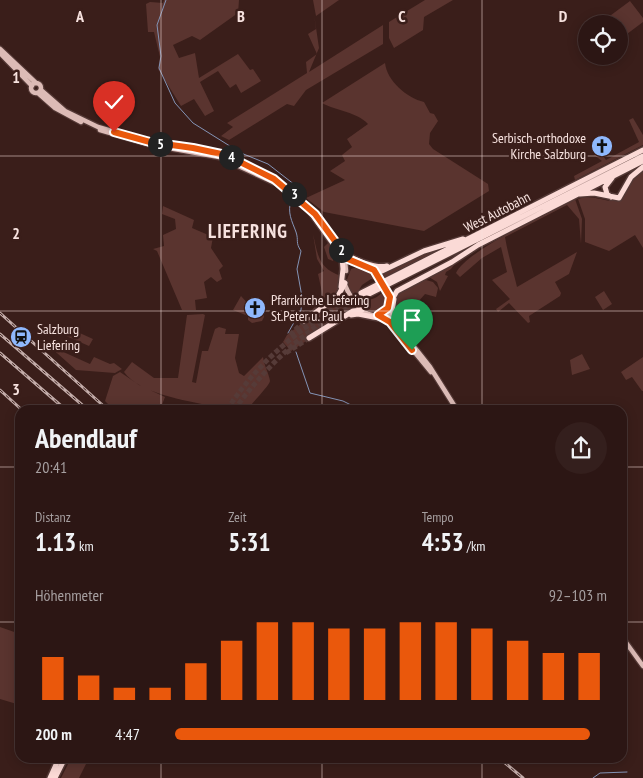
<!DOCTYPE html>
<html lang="de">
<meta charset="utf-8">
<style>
:root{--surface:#2c1614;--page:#341f1d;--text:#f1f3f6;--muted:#a69fa0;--line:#483534;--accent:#ea580c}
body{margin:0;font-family:"PT Sans Narrow",sans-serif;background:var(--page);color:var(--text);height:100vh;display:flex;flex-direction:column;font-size:19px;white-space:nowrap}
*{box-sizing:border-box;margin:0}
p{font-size:16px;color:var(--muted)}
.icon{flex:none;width:28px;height:28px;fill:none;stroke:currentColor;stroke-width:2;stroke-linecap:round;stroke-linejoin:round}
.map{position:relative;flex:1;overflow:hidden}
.details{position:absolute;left:15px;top:405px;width:612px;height:358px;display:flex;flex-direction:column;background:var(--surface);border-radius:15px;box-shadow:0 2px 12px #0003,0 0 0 1px var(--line)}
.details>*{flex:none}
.buttons{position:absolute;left:578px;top:15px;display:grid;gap:10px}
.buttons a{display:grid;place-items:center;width:50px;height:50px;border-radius:50%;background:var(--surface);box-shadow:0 2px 12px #0003,0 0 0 1px var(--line);font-size:25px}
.pin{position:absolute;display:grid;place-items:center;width:42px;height:42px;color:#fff;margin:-51px -21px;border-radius:50% 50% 50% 0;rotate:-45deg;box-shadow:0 0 5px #0007}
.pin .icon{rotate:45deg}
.km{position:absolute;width:25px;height:25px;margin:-12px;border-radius:50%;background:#222;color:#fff;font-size:14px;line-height:25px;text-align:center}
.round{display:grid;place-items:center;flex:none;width:52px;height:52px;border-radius:26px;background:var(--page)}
.summary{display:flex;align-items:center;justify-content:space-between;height:85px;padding:0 20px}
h1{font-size:28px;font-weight:700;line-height:38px}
.metrics{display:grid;grid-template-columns:repeat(3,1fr);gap:8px;height:85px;padding:5px 20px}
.metrics div{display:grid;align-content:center}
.metrics b{font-size:25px;font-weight:700}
.metrics small{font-size:14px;font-weight:400}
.metrics p{font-size:14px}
.chart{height:140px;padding:10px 20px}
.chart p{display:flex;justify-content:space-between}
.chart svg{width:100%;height:90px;margin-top:5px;stroke:var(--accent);stroke-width:6}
ul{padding:0 20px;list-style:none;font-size:16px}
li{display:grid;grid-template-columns:80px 60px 1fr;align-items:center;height:38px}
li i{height:12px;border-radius:6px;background:var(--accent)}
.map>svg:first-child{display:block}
</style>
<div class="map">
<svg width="643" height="778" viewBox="0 0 643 778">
<rect width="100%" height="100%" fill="#3a1e1a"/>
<!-- green -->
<path fill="#5a342f" d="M164,0H239L238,13L200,40L192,36L173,45L179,58L195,53L199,78L238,54L250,70L253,69L261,81L241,93L236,84L230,88L218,71L200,82L214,111L205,116L194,99L181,106L158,69L160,57L154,32H148L146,4L150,2L163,3Z
M313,0H339L316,16Z
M425,0H453L424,17L423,30L394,48L389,38V22Z
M630,1L643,18V22L619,40V24H599Z
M314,14L319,48L309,72L383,25V44L306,90L294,106L287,104L229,140L221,136L233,127L227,123L307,73L306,62L317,54L308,34L316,29Z
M385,63C387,81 407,98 424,102L430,113L434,114L438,121L430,133L429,144L433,149L488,184L489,191L424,231L324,212L306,198L345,180L330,171L345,161L342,155L352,147L347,139L368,124C357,112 337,111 322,103Z
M633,118L643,135V145L575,180L574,176L602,161L594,155L601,153L606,160L639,142L629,120Z
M643,171V248L635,235L609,251L585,242V219L578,199C593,193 606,204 621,200L630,181Z
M575,199L582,219L581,244L579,219L567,205L505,237C508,255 513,270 517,287L577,252L569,274L555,282L561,293L560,296L529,316L530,322L528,323L509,303L498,312L496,309L510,299L492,280L507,272L501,247L482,258L460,277L456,273C467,250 549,212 575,199Z
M163,206L194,220L192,228L213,237L211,248L223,266L219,270L222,279L217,282L211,277L204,282L207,298L195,300L196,310H182L157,251L153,249L164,246L163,235L176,229L175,219L162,214Z
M313,234C318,255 318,268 341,276C339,298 323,303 307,316L323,297L318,274L324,271L317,259Z
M328,243L333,247L341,259L338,261L334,258L333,261L328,259L324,247Z
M450,244L382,279L378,273L425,251Z
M457,261L451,269L446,272L445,275L448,276L440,291L437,282L429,277Z
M360,266L368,268L378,281L371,279L362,285L359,290L364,300C373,300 379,297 384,290L388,296V303L377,313L366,311L351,293L346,282L351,269Z
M426,280L433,282L438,288L436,297L425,294L418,302L412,300L408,312L421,319L425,318L418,332L410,335L395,316C388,296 409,284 426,280Z
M344,289L347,294L336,301L338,307L347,302L345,298L348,296L358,307L291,351L283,342L287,335Z
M604,291L612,304L603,310L595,297Z
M241,296L250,306L257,302L262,304L264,317L262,321L252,323L248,320V316L233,310Z
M203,314L205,315L192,382L196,383L202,351H208L215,329L219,327L226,329L225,334H239L235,358L239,373L244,376L263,357C264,365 269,374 270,381C270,385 251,404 247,410H224L219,405L211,406C185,400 140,394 124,372L132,362L154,378H178L187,315Z
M62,325L93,339L89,346L57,332Z
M48,345L90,364L94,357L110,364L114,363L122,369L115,373L76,370Z
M582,354L590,369L572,375L570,360Z
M643,357V391H642L632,377L626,380L621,372Z
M120,372L139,385L165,397L160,410H114L105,401L113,376Z
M0,627L20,634V705L0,699Z
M71,758H89L79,778H61Z"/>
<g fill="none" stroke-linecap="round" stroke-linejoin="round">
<!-- stream -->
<path stroke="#8494b6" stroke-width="1" d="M166,0L157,25L161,56L159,68L175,103L193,123L241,153L268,164L295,185V193
M288,333L301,310L302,297L297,269L301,251C295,242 299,241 296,232C292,221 287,213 291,200
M296,352L310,393L343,401L361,410
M593,778L600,773L627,772"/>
<!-- highway-tunnel -->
<path stroke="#563b38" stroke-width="5" stroke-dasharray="5 2.5" stroke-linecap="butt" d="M290,335L304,321
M286,353L309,338
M227,410C260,358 307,322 361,293
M234,410C271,360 308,327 363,297"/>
<!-- major casing -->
<g stroke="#543936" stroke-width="7">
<path id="major" d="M0,49L36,83
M0,53L32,86
M31 88a5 5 0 1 1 10 0a5 5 0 1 1-10 0Z
M41,90L65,111L98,127L150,142L217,153L269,176L311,209L348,259L368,266L378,277
M38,93L55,108L81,122
M100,130L148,144
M163,147L219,157L273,182
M310,212L345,261L346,271
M344,282C347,292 358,310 368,314C377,317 383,315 390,322L431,372
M388,308V314L430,367L457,410
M378,315L389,305L390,297L388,291
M622,637L643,666"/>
</g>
<!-- highway casing -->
<g stroke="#543936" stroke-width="8">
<path id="highway" d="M580,194L594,193L619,198L631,177L643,167
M611,197L607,194L605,187L612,178
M342,252C352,259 375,269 387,266
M374,271H382L424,251L463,239
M341,287L343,269L342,257
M361,293L643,150
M363,297L643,156
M394,299L392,311L395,321
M390,303L397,291L452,262L478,245L643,161
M351,315L358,314L389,320
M304,321L338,296L345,283
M309,338L353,311L362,310
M50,778L59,758
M55,778L65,758"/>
</g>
<!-- major -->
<use href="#major" stroke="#dcbbb6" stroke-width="4.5"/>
<!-- highway -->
<use href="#highway" stroke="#fbdad6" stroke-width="5"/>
<!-- rail casing -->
<g stroke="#c4adaa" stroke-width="3">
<path id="rail" d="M0,313L108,410
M0,334L88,410
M0,353L66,410
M0,390L22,410
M499,758L523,778"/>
</g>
<!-- rail -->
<use href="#rail" stroke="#3a1e1a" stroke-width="1" stroke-dasharray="4" stroke-linecap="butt"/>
<!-- major-bridge casing -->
<g stroke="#543936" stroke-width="7" stroke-linecap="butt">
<path id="major-bridge" d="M378,277L388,291"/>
</g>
<!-- major-bridge -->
<use href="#major-bridge" stroke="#dcbbb6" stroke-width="4.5"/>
</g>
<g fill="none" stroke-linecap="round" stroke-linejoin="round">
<!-- route casing -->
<g stroke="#fff" stroke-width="10">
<path id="route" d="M114,132L150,142L193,148L226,155L274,179L315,214L348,259L374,270L390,297L388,308L378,315L390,322L412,350"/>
</g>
<!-- route -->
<use href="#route" stroke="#ea580c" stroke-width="6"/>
</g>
<!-- grid -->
<path fill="none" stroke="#f7e2df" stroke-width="1" stroke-opacity="0.55" d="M161,0V410M322,0V410M482,0V410M0,156H643M0,311H643M0,467H20M622,467H643M0,622H20M622,622H643M161,758V778M322,758V778M482,758V778"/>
<!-- icons -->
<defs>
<g id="church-disc" transform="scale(1.125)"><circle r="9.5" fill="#8fb8fd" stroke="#3a1e1a"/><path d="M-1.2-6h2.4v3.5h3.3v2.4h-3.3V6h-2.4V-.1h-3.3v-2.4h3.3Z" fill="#111"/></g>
<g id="station-disc" transform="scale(1.125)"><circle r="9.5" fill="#8fb8fd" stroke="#3a1e1a"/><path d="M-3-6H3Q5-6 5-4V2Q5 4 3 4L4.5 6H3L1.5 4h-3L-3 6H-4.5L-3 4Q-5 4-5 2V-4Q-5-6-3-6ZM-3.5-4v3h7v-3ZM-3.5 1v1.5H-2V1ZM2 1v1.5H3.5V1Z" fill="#111"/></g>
</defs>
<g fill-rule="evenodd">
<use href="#church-disc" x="602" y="146"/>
<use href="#church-disc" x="255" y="308"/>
<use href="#station-disc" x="21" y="337"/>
</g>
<g text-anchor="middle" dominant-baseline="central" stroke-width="5" stroke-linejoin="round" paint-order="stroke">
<!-- poi labels -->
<g font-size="14" fill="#f7e2df" stroke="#3a1e1a" text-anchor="start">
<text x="586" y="138" text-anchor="end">Serbisch-orthodoxe<tspan x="586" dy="16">Kirche Salzburg</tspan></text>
<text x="271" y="300">Pfarrkirche Liefering<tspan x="271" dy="16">St.Peter u. Paul</tspan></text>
<text x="37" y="329">Salzburg<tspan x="37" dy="16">Liefering</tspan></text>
</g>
<!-- street labels -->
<g font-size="14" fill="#f7e2df" stroke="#3a1e1a">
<text transform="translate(497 212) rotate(-27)">West Autobahn</text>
</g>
<!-- district labels -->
<g font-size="19" font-weight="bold" letter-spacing="1" fill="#f7e2df" stroke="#3a1e1a">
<text x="248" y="231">LIEFERING</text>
</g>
</g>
<g font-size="16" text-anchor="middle" font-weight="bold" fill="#f7e2df" stroke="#3a1e1a" stroke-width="5" stroke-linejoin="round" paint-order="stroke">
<text x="80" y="22">A</text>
<text x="241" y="22">B</text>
<text x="402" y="22">C</text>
<text x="563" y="22">D</text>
<text x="16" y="83">1</text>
<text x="16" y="239">2</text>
<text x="16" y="395">3</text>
</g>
</svg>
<div class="buttons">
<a><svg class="icon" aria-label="locate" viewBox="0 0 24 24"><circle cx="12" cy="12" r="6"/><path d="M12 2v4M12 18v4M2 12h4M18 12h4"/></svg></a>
</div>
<div class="pin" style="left:412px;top:350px;background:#1e9e55"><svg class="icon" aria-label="arrive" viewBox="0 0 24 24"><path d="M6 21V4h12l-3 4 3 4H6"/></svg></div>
<div class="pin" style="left:114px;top:132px;background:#d93025"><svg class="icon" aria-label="check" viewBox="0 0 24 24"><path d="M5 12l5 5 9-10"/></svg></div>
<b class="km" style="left:341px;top:250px">2</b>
<b class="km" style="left:294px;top:194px">3</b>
<b class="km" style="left:231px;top:157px">4</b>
<b class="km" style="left:160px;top:144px">5</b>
<section class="details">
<div class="summary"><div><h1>Abendlauf</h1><p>20:41</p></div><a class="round"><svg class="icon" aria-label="share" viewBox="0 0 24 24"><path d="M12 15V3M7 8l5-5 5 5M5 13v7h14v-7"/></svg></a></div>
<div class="metrics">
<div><p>Distanz</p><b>1.13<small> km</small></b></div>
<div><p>Zeit</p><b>5:31</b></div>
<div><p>Tempo</p><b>4:53<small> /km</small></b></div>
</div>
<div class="chart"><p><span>Höhenmeter</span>92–103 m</p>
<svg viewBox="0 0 160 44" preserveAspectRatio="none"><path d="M5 44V23M15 44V32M25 44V38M35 44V38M45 44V26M55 44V15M65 44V6M75 44V6M85 44V9M95 44V9M105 44V6M115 44V6M125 44V9M135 44V15M145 44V21M155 44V21"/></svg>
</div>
<ul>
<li><b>200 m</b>4:47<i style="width:96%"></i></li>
</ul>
</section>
</div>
